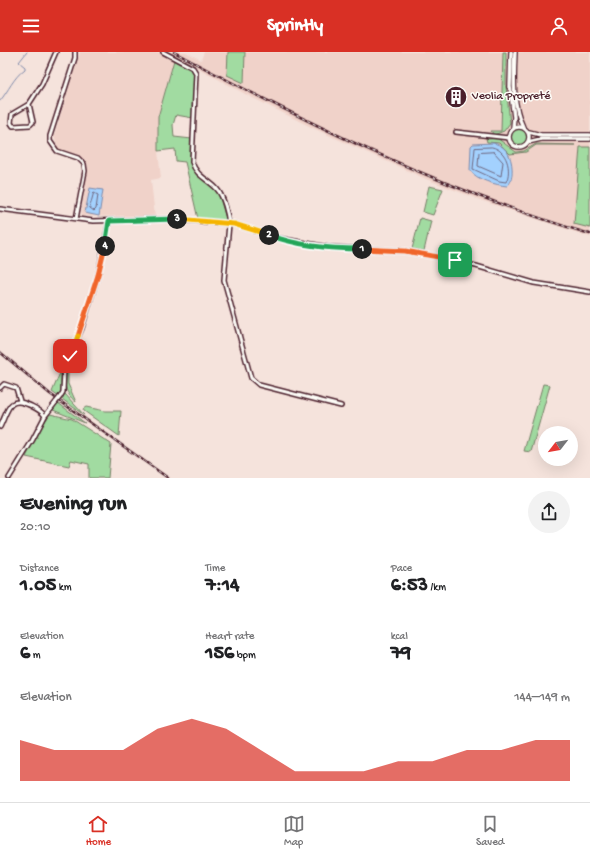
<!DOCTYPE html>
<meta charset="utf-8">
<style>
:root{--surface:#fff;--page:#f2f2f2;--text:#202124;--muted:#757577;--line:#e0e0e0;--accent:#d93025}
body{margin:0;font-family:"Gochi Hand",sans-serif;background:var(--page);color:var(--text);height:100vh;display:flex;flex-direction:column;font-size:15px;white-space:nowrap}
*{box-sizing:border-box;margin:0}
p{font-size:13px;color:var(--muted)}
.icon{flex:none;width:22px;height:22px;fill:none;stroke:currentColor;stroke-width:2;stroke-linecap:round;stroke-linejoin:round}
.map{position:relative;height:426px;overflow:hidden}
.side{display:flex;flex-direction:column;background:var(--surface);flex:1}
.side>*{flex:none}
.needle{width:26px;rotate:239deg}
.controls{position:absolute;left:538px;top:374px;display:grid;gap:8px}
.controls a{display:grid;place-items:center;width:40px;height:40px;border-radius:50%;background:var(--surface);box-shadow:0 4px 16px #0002;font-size:20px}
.pin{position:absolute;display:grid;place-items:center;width:34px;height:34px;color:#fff;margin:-17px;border-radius:8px;box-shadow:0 2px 6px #0006}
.km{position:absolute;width:20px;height:20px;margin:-10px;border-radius:50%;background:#222;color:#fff;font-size:11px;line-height:20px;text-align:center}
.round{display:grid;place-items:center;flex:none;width:42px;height:42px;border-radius:21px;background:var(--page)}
.overview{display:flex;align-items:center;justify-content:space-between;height:68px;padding:0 20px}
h1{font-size:22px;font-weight:800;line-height:30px}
.metrics{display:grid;grid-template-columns:repeat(3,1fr);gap:6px;height:68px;padding:4px 20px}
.metrics div{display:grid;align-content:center}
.metrics b{font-size:20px;font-weight:800}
.metrics small{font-size:11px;font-weight:400}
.metrics p{font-size:11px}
.chart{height:112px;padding:8px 20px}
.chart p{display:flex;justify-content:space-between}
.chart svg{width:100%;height:72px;margin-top:4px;fill:var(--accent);opacity:.7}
header{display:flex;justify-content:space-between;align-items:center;height:52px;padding:0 20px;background:var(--accent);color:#fff;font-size:18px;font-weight:800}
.tab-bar{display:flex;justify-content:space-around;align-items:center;height:56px;border-top:1px solid var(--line);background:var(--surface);font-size:11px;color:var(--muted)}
.tab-bar a{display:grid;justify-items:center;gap:2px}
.tab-bar .current{color:var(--accent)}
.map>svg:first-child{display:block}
</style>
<header><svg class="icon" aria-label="menu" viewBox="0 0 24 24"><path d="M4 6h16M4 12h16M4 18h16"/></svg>Sprintly<svg class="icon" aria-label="person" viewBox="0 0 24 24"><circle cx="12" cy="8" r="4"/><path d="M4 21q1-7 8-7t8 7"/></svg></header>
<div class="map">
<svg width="590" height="426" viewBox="0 0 590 426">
<rect width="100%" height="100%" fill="#f5e3dc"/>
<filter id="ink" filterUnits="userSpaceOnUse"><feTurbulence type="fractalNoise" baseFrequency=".025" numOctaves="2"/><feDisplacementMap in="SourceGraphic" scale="8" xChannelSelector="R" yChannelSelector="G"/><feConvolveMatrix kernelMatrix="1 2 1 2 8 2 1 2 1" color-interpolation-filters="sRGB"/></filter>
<g filter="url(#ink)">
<!-- built -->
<path fill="#f0d2c9" d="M80,0H186L201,8L204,0H228L227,23L244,30L245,0H590V185L480,148L426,127L315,77L247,43L176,4L172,13L158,65V99L161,126L151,128L155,165L81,164L88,115L85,108L58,98L54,84Z"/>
<!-- green -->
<path fill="#a1dba1" stroke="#767d66" d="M228,0H245L244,31L227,23Z
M503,0H506V34L510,71L504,79L494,83L491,79H501Z
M174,8L192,18L195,22L193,66L176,63L173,73L174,85L192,87L190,104L193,117L218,140L227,170L198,167L185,110L176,109L175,97L158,99V65Z
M511 85a8 8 0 1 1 16 0a8 8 0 1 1-16 0Z
M486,86L489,87L497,86L516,100L524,99L536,92L575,93H536L526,100L510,102L499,91L487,90Z
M580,95H590V176L574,172Z
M429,134L443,137L433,163L423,160Z
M420,166L431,169L424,199L412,197Z
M68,312V332L76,350C63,340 63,327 68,312Z
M62,316V338L59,345L52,340Z
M543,332L550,333L531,400L524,399Z
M65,342L84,363L62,347Z
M58,351L85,371L53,358Z
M86,355L105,359H121L119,384L84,359L83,357Z
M50,362L72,367L111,392L108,426H89V412L71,408L69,414L26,405L39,378Z"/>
<!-- water -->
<path fill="#a3d1fe" stroke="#7f8aaa" d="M493,91C509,94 513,109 512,123C511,128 511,131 507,134C496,133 476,128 470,118L471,94L473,92Z
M90,136L103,138L99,164L85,161Z"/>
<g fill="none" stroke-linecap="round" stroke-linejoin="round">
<!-- shore -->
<path stroke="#6e667f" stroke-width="1" d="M492,95C507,98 512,118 506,130L499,129L473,117L475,96Z
M494,100L503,110L501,124L478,114L479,101Z
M94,141L98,143L96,157L94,159L90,156Z"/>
<!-- stream -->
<path stroke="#7f8aaa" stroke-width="1" d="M0,49C9,38 13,26 25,17V15L19,10L27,0"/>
<!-- minor casing -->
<g stroke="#4a1f2b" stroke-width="6">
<path id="minor" d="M75,0V6L50,84V89L57,99L78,106L84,112L85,119L76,167
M163,0L193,16L196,21L192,110C196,124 208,127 217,137C224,145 228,162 229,172L224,228L251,326L259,333L341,354
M29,52L33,70L30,73L13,74L11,71L12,62L29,52L42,32L56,0
M456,80L509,86
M0,157L93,169L170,167L234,172L278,186L328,195L405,199L433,204L476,214L534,231L590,240
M0,336L4,332L16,336L20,349
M60,345L63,340L64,317L82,276L98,223L109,169
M45,364L56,350
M0,375C8,359 8,343 29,353C35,356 41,358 45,364
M9,426L32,389L45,364"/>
</g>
<!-- tertiary casing -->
<g stroke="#4a1f2b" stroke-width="6">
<path id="tertiary" d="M511,0L510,35L514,65L513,76
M515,0C514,25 512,52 523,75
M509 85a10 10 0 1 1 20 0a10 10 0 1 1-20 0Z
M529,80L541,83H590
M528,90L541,87H590"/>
</g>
<!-- minor -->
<use href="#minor" stroke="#fdfcf7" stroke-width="3"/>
<!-- tertiary -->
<use href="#tertiary" stroke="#fdfcf7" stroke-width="3.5"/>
<!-- rail casing -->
<g stroke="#4a1f2b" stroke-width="2.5">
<path id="rail" d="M174,0C309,72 443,138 590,182
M0,300L50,342L168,426"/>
</g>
<!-- rail -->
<use href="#rail" stroke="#fdfcf7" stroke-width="1" stroke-dasharray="3" stroke-linecap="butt"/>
<!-- minor-bridge casing -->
<g stroke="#4a1f2b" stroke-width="6" stroke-linecap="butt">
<path id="minor-bridge" d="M56,350L60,345"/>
</g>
<!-- minor-bridge -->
<use href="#minor-bridge" stroke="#fdfcf7" stroke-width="3"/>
</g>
</g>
<g fill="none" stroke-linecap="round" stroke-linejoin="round" filter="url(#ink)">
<!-- split-1 casing -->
<g stroke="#fff" stroke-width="8">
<path id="split-1" d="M362,197L405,199L455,208"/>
</g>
<!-- split-2 casing -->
<g stroke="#fff" stroke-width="8">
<path id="split-2" d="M269,183C298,194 332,197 362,197"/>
</g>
<!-- split-3 casing -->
<g stroke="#fff" stroke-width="8">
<path id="split-3" d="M177,167L234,172L269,183"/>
</g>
<!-- split-4 casing -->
<g stroke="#fff" stroke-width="8">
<path id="split-4" d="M105,194L109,169L177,167"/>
</g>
<!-- split-5 casing -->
<g stroke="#fff" stroke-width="8">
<path id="split-5" d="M78,284L98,223L105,194"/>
</g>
<!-- split-6 casing -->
<g stroke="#fff" stroke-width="8">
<path id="split-6" d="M70,304L78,284"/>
</g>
<!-- split-1 -->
<use href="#split-1" stroke="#f0652b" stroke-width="5"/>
<!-- split-2 -->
<use href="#split-2" stroke="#22a559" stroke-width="5"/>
<!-- split-3 -->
<use href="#split-3" stroke="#f5b400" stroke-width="5"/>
<!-- split-4 -->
<use href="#split-4" stroke="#22a559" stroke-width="5"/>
<!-- split-5 -->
<use href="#split-5" stroke="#f0652b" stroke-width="5"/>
<!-- split-6 -->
<use href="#split-6" stroke="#f5b400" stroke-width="5"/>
</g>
<!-- icons -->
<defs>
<g id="building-disc" transform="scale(1.15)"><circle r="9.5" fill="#4a1f2b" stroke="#fdfcf7"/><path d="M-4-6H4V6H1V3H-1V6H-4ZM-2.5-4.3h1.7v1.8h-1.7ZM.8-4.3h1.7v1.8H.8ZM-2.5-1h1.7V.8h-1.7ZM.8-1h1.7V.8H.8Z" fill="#fff"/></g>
</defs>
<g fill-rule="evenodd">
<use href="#building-disc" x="456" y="45"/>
</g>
<g text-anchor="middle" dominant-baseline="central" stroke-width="3" stroke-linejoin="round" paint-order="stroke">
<!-- poi labels -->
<g font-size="12" fill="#4a1f2b" stroke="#fdfcf7" text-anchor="start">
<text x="472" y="45">Veolia Propreté</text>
</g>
</g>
</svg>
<div class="controls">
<a><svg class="needle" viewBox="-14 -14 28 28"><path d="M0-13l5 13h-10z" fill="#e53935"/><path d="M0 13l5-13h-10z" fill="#757577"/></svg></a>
</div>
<div class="pin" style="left:455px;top:208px;background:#1e9e55"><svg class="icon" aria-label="arrive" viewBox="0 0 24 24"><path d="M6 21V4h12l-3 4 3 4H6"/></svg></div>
<div class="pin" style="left:70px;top:304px;background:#d93025"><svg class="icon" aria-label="check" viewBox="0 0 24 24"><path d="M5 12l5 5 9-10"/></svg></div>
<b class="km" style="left:362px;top:197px">1</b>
<b class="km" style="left:269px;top:183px">2</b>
<b class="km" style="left:177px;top:167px">3</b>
<b class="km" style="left:105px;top:194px">4</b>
</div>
<section class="side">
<div class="overview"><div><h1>Evening run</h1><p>20:10</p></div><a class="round"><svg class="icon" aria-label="share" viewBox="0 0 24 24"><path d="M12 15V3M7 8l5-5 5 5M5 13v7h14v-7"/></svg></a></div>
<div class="metrics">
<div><p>Distance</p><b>1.05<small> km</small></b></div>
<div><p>Time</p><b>7:14</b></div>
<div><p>Pace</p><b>6:53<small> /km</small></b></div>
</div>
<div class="metrics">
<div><p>Elevation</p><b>6<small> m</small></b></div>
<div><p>Heart rate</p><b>156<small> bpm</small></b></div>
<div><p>kcal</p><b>79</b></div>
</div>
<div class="chart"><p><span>Elevation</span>144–149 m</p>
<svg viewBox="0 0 160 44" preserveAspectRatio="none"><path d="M0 44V19L10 25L20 25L30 25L40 12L50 6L60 12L70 25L80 38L90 38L100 38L110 32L120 32L130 25L140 25L150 19L160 19V44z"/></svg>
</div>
</section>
<nav class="tab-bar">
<a class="current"><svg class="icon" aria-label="home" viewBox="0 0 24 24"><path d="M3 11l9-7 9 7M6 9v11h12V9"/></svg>Home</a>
<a><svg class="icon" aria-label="map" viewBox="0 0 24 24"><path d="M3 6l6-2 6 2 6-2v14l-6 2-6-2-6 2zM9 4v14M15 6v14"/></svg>Map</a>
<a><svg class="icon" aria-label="saved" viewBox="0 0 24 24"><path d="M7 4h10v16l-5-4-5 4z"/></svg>Saved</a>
</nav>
